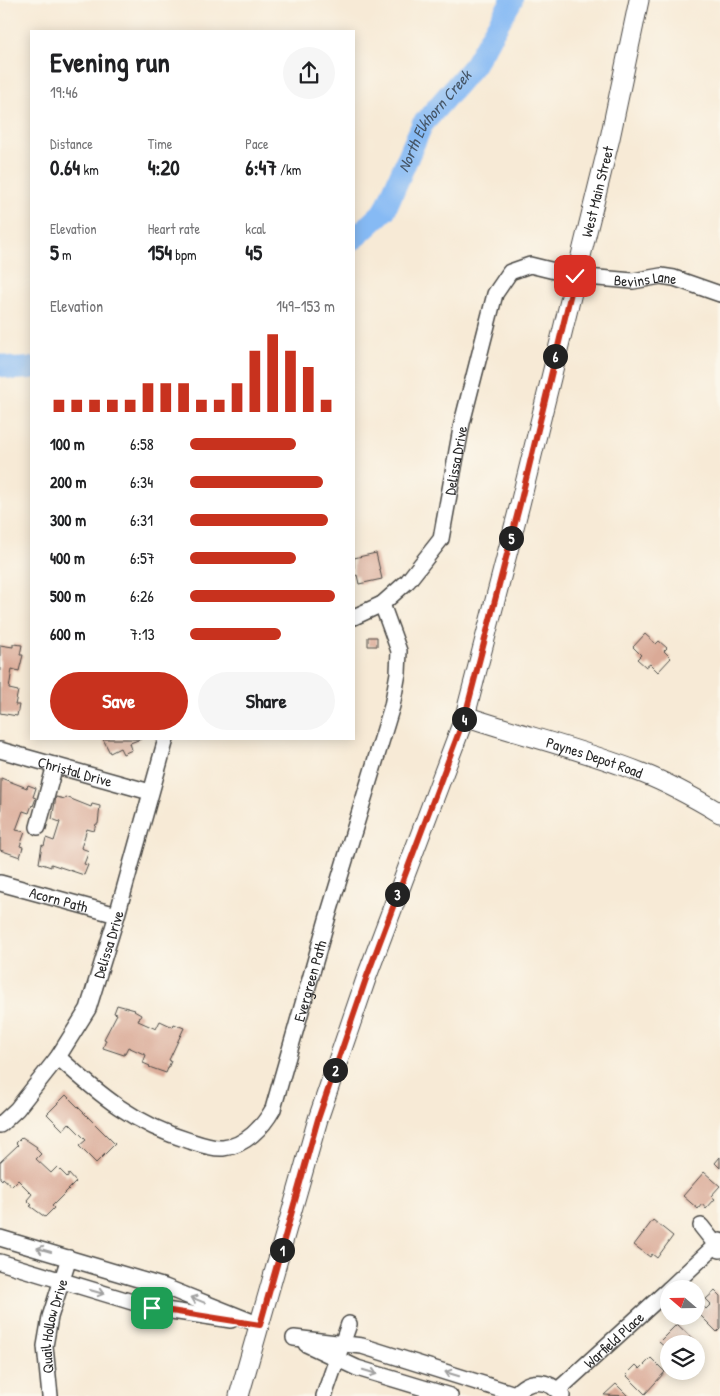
<!DOCTYPE html>
<meta charset="utf-8">
<style>
:root{--surface:#fff;--page:#f6f6f6;--text:#202124;--muted:#757577;--accent:#c8321e}
body{margin:0;font-family:"Patrick Hand",sans-serif;background:var(--page);color:var(--text);height:100vh;display:flex;flex-direction:column;font-size:19px;white-space:nowrap}
*{box-sizing:border-box;margin:0}
p{font-size:16px;color:var(--muted)}
.icon{flex:none;width:28px;height:28px;fill:none;stroke:currentColor;stroke-width:2;stroke-linecap:round;stroke-linejoin:round}
.map{position:relative;flex:1;overflow:hidden}
.sheet{position:absolute;left:30px;top:30px;width:325px;height:710px;display:flex;flex-direction:column;background:var(--surface);border-radius:0px;box-shadow:0 2px 12px #0003}
.sheet>*{flex:none}
.needle{width:32px;rotate:290deg}
.controls{position:absolute;left:660px;top:1280px;display:grid;gap:10px}
.controls a{display:grid;place-items:center;width:45px;height:45px;border-radius:50%;background:var(--surface);box-shadow:0 2px 12px #0003;font-size:25px}
.pin{position:absolute;display:grid;place-items:center;width:42px;height:42px;color:#fff;margin:-21px;border-radius:10px;box-shadow:0 2px 8px #0006}
.km{position:absolute;width:25px;height:25px;margin:-12px;border-radius:50%;background:#222;color:#fff;font-size:14px;line-height:25px;text-align:center}
.round{display:grid;place-items:center;flex:none;width:52px;height:52px;border-radius:26px;background:var(--page)}
.head{display:flex;align-items:center;justify-content:space-between;height:85px;padding:0 20px}
h1{font-size:28px;font-weight:700;line-height:38px}
.figures{display:grid;grid-template-columns:repeat(3,1fr);gap:8px;height:85px;padding:5px 20px}
.figures div{display:grid;align-content:center}
.figures b{font-size:21px;font-weight:700}
.figures small{font-size:14px;font-weight:400}
.figures p{font-size:14px}
.chart{height:140px;padding:10px 20px}
.chart p{display:flex;justify-content:space-between}
.chart svg{width:100%;height:90px;margin-top:5px;stroke:var(--accent);stroke-width:6}
.primary-button{display:flex;gap:10px;margin-top:auto;padding:10px 20px}
.primary-button a{flex:1;height:58px;border-radius:30px;background:var(--accent);color:#fff;font-size:20px;font-weight:700;line-height:58px;text-align:center}
.primary-button a+a{background:var(--page);color:var(--text)}
ul{padding:0 20px;list-style:none;font-size:16px}
li{display:grid;grid-template-columns:80px 60px 1fr;align-items:center;height:38px}
li i{height:12px;border-radius:6px;background:var(--accent)}
.map>svg:first-child{display:block}
</style>
<div class="map">
<svg width="720" height="1396" viewBox="0 0 720 1396">
<rect width="100%" height="100%" fill="#fbf7ec"/>
<filter id="ink" filterUnits="userSpaceOnUse"><feTurbulence type="fractalNoise" baseFrequency=".02" numOctaves="2"/><feDisplacementMap in="SourceGraphic" scale="10" xChannelSelector="R" yChannelSelector="G"/><feConvolveMatrix kernelMatrix="1 2 1 2 8 2 1 2 1" color-interpolation-filters="sRGB"/></filter>
<filter id="wash" filterUnits="userSpaceOnUse"><feTurbulence type="fractalNoise" baseFrequency=".0096" numOctaves="4" result="noise"/><feDisplacementMap in="SourceGraphic" scale="20" xChannelSelector="R" yChannelSelector="G"/><feGaussianBlur stdDeviation="1.12" result="paint"/><feColorMatrix in="noise" values="0 0 0 0 0 0 0 0 0 0 0 0 0 0 0 0 0 1.4 0 .05"/><feComposite in="paint" operator="in"/></filter>
<g filter="url(#wash)">
<rect width="100%" height="100%" fill="#f7ead6"/>
<g fill="none" stroke-linecap="round" stroke-linejoin="round">
<!-- river -->
<g stroke="#86baf4" stroke-width="22">
<path id="s1" d="M354,239L385,210L422,125L474,65L512,0"/>
<path d="M0,365L14,369L31,368"/>
</g>
</g>
<g id="blocks">
<!-- building -->
<path fill="#daaa97" d="M376,553L382,579L359,584L357,575L354,576V558Z
M645,634L656,644L659,641L667,648L664,651L671,658L658,672L650,664L646,667L637,659L641,655L633,647Z
M368,637H377V646H368Z
M13,644L22,645L20,655H23L19,671L12,669L9,689L18,691L15,705H19L17,716L0,713V645L13,647Z
M103,739H141L130,743L132,750L123,754L120,748L110,753Z
M1,778L27,788L28,785L36,788L33,797L36,798L33,806L32,805L29,813L23,811L16,830L25,832L20,846L23,847L20,857L0,850Z
M56,797L65,799L66,797L91,807L92,804L100,806L98,824H96L94,831L87,829L81,848L89,851L84,864L88,865L84,875L51,864V867L39,863L42,845L44,846L46,838L54,841L60,822L52,819Z
M117,1005L135,1010L134,1011L141,1015L138,1021L156,1029L160,1021L173,1027L174,1024L184,1028L169,1060L171,1061L166,1073L149,1067L150,1066L143,1063L146,1055L128,1047L124,1055L103,1048L106,1040L104,1039L117,1014L114,1013Z
M66,1095L115,1144L96,1163L79,1146L86,1140L69,1123L63,1130L47,1114Z
M22,1137L37,1147L36,1149L41,1154L36,1159L51,1173L57,1167L67,1177L69,1174L76,1182L52,1206L54,1208L45,1217L30,1206L32,1205L27,1200L32,1194L18,1180L12,1186L3,1178L2,1180L0,1178V1162L18,1145L16,1143Z
M720,1157V1168L715,1163Z
M704,1172L720,1186L711,1196L715,1199L706,1209L702,1204L698,1209L683,1196Z
M653,1220L673,1236L657,1258L652,1254L650,1257L634,1245Z
M715,1291L720,1296V1329L717,1332L697,1312L703,1306L706,1309L711,1304L706,1299Z
M677,1324L694,1340L690,1344H669V1351L659,1342Z
M651,1358L665,1372L645,1394L626,1375L636,1365L640,1369Z
M616,1384L628,1396L604,1395Z"/>
</g>
</g>
<g filter="url(#ink)">
<use href="#blocks" fill-opacity="0" stroke="#4a4845" stroke-width="1"/>
<g fill="none" stroke-linecap="round" stroke-linejoin="round">
<!-- minor casing -->
<g stroke="#4a4845" stroke-width="18">
<g id="minor">
<path id="s2" d="M354,617L382,604L408,581L441,539L462,423L495,294L510,272L530,265L575,276L633,281L661,276L674,278L720,294"/>
<path id="s3" d="M0,750L150,792"/>
<path d="M38,827L55,765"/>
<path id="s4" d="M0,883L117,915"/>
<path id="s5" d="M58,1057C100,1095 134,1124 190,1141C199,1144 213,1149 223,1148C245,1146 263,1127 273,1109L328,916L392,706L398,673L399,651L382,604"/>
<path id="s6" d="M0,1125L17,1109L58,1057L88,1009L117,915L166,739"/>
<path d="M701,1226L720,1250"/>
<path d="M0,1238L165,1287L260,1325"/>
<path d="M0,1262L152,1308L231,1320"/>
<path d="M669,1289L720,1241"/>
<path d="M294,1338L362,1346L515,1394"/>
<path d="M306,1344L357,1368L450,1396"/>
<path id="s7" d="M558,1390L669,1289"/>
<path id="s8" d="M50,1396L45,1346L50,1317L69,1258"/>
<path d="M324,1396L349,1324"/>
<path d="M514,1396C527,1378 549,1378 562,1396"/>
</g>
</g>
<!-- major casing -->
<g stroke="#4a4845" stroke-width="21">
<g id="major">
<path id="s9" d="M465,716C524,736 585,750 642,773C670,784 695,798 720,813"/>
<path id="s10" d="M239,1396L318,1119L367,976L465,716L520,504L610,138L639,0"/>
</g>
</g>
<!-- minor -->
<use href="#minor" stroke="#fff" stroke-width="15"/>
<!-- major -->
<use href="#major" stroke="#fff" stroke-width="19"/>
</g>
<!-- one-way arrows -->
<defs><path id="oneway-shaft" d="M-6 0H5M1.5-3L5.5 0L1.5 3" fill="none" stroke-width="1.6" stroke-linecap="round" stroke-linejoin="round" transform="scale(1.25)"/></defs>
<g stroke="#a0a0a0">
<use href="#oneway-shaft" transform="translate(44 1250) rotate(-164)"/>
<use href="#oneway-shaft" transform="translate(97 1292) rotate(16)"/>
<use href="#oneway-shaft" transform="translate(198 1300) rotate(-158)"/>
<use href="#oneway-shaft" transform="translate(370 1372) rotate(17)"/>
<use href="#oneway-shaft" transform="translate(452 1374) rotate(-163)"/>
</g>
</g>
<g fill="none" stroke-linecap="round" stroke-linejoin="round" filter="url(#ink)">
<!-- route casing -->
<g stroke="#fff" stroke-width="10">
<path id="route" d="M152,1308L260,1325L318,1119L367,976L465,716L520,504L575,276"/>
</g>
<!-- route -->
<use href="#route" stroke="#c8321e" stroke-width="6"/>
</g>
<g text-anchor="middle" dominant-baseline="central" stroke-width="4.5" stroke-linejoin="round" paint-order="stroke">
<!-- street labels -->
<g font-size="15" fill="#2b2b2b" stroke="#fbf7ec">
<text stroke="none"><textPath href="#s10" startOffset="1258">West Main Street</textPath></text>
<text stroke="none"><textPath href="#s2" startOffset="535">Bevins Lane</textPath></text>
<text stroke="none"><textPath href="#s2" startOffset="199">Delissa Drive</textPath></text>
<text stroke="none"><textPath href="#s9" startOffset="136">Paynes Depot Road</textPath></text>
<text stroke="none"><textPath href="#s3" startOffset="78">Christal Drive</textPath></text>
<text stroke="none"><textPath href="#s4" startOffset="61">Acorn Path</textPath></text>
<text stroke="none"><textPath href="#s6" startOffset="214">Delissa Drive</textPath></text>
<text stroke="none"><textPath href="#s5" startOffset="391">Evergreen Path</textPath></text>
<text stroke="none"><textPath href="#s8" startOffset="71">Quail Hollow Drive</textPath></text>
<text stroke="none"><textPath href="#s7" startOffset="75">Warfield Place</textPath></text>
</g>
<!-- water labels -->
<g font-size="16" font-style="italic" fill="#465667" stroke="#fbf7ec">
<text stroke="none"><textPath href="#s1" startOffset="145">North Elkhorn Creek</textPath></text>
</g>
</g>
</svg>
<div class="controls">
<a><svg class="needle" viewBox="-14 -14 28 28"><path d="M0-13l5 13h-10z" fill="#e53935"/><path d="M0 13l5-13h-10z" fill="#757577"/></svg></a>
<a><svg class="icon" aria-label="layers" viewBox="0 0 24 24"><path d="M12 4l9 5-9 5-9-5zM3 14l9 5 9-5"/></svg></a>
</div>
<div class="pin" style="left:152px;top:1308px;background:#1e9e55"><svg class="icon" aria-label="arrive" viewBox="0 0 24 24"><path d="M6 21V4h12l-3 4 3 4H6"/></svg></div>
<div class="pin" style="left:575px;top:276px;background:#d93025"><svg class="icon" aria-label="check" viewBox="0 0 24 24"><path d="M5 12l5 5 9-10"/></svg></div>
<b class="km" style="left:282px;top:1250px">1</b>
<b class="km" style="left:335px;top:1070px">2</b>
<b class="km" style="left:397px;top:894px">3</b>
<b class="km" style="left:464px;top:719px">4</b>
<b class="km" style="left:511px;top:538px">5</b>
<b class="km" style="left:555px;top:356px">6</b>
<section class="sheet">
<div class="head"><div><h1>Evening run</h1><p>19:46</p></div><a class="round"><svg class="icon" aria-label="share" viewBox="0 0 24 24"><path d="M12 15V3M7 8l5-5 5 5M5 13v7h14v-7"/></svg></a></div>
<div class="figures">
<div><p>Distance</p><b>0.64<small> km</small></b></div>
<div><p>Time</p><b>4:20</b></div>
<div><p>Pace</p><b>6:47<small> /km</small></b></div>
</div>
<div class="figures">
<div><p>Elevation</p><b>5<small> m</small></b></div>
<div><p>Heart rate</p><b>154<small> bpm</small></b></div>
<div><p>kcal</p><b>45</b></div>
</div>
<div class="chart"><p><span>Elevation</span>149–153 m</p>
<svg viewBox="0 0 160 44" preserveAspectRatio="none"><path d="M5 44V38M15 44V38M25 44V38M35 44V38M45 44V38M55 44V30M65 44V30M75 44V30M85 44V38M95 44V38M105 44V30M115 44V14M125 44V6M135 44V14M145 44V22M155 44V38"/></svg>
</div>
<ul>
<li><b>100 m</b>6:58<i style="width:73%"></i></li>
<li><b>200 m</b>6:34<i style="width:92%"></i></li>
<li><b>300 m</b>6:31<i style="width:95%"></i></li>
<li><b>400 m</b>6:57<i style="width:73%"></i></li>
<li><b>500 m</b>6:26<i style="width:100%"></i></li>
<li><b>600 m</b>7:13<i style="width:63%"></i></li>
</ul>
<div class="primary-button"><a>Save</a><a>Share</a></div>
</section>
</div>
